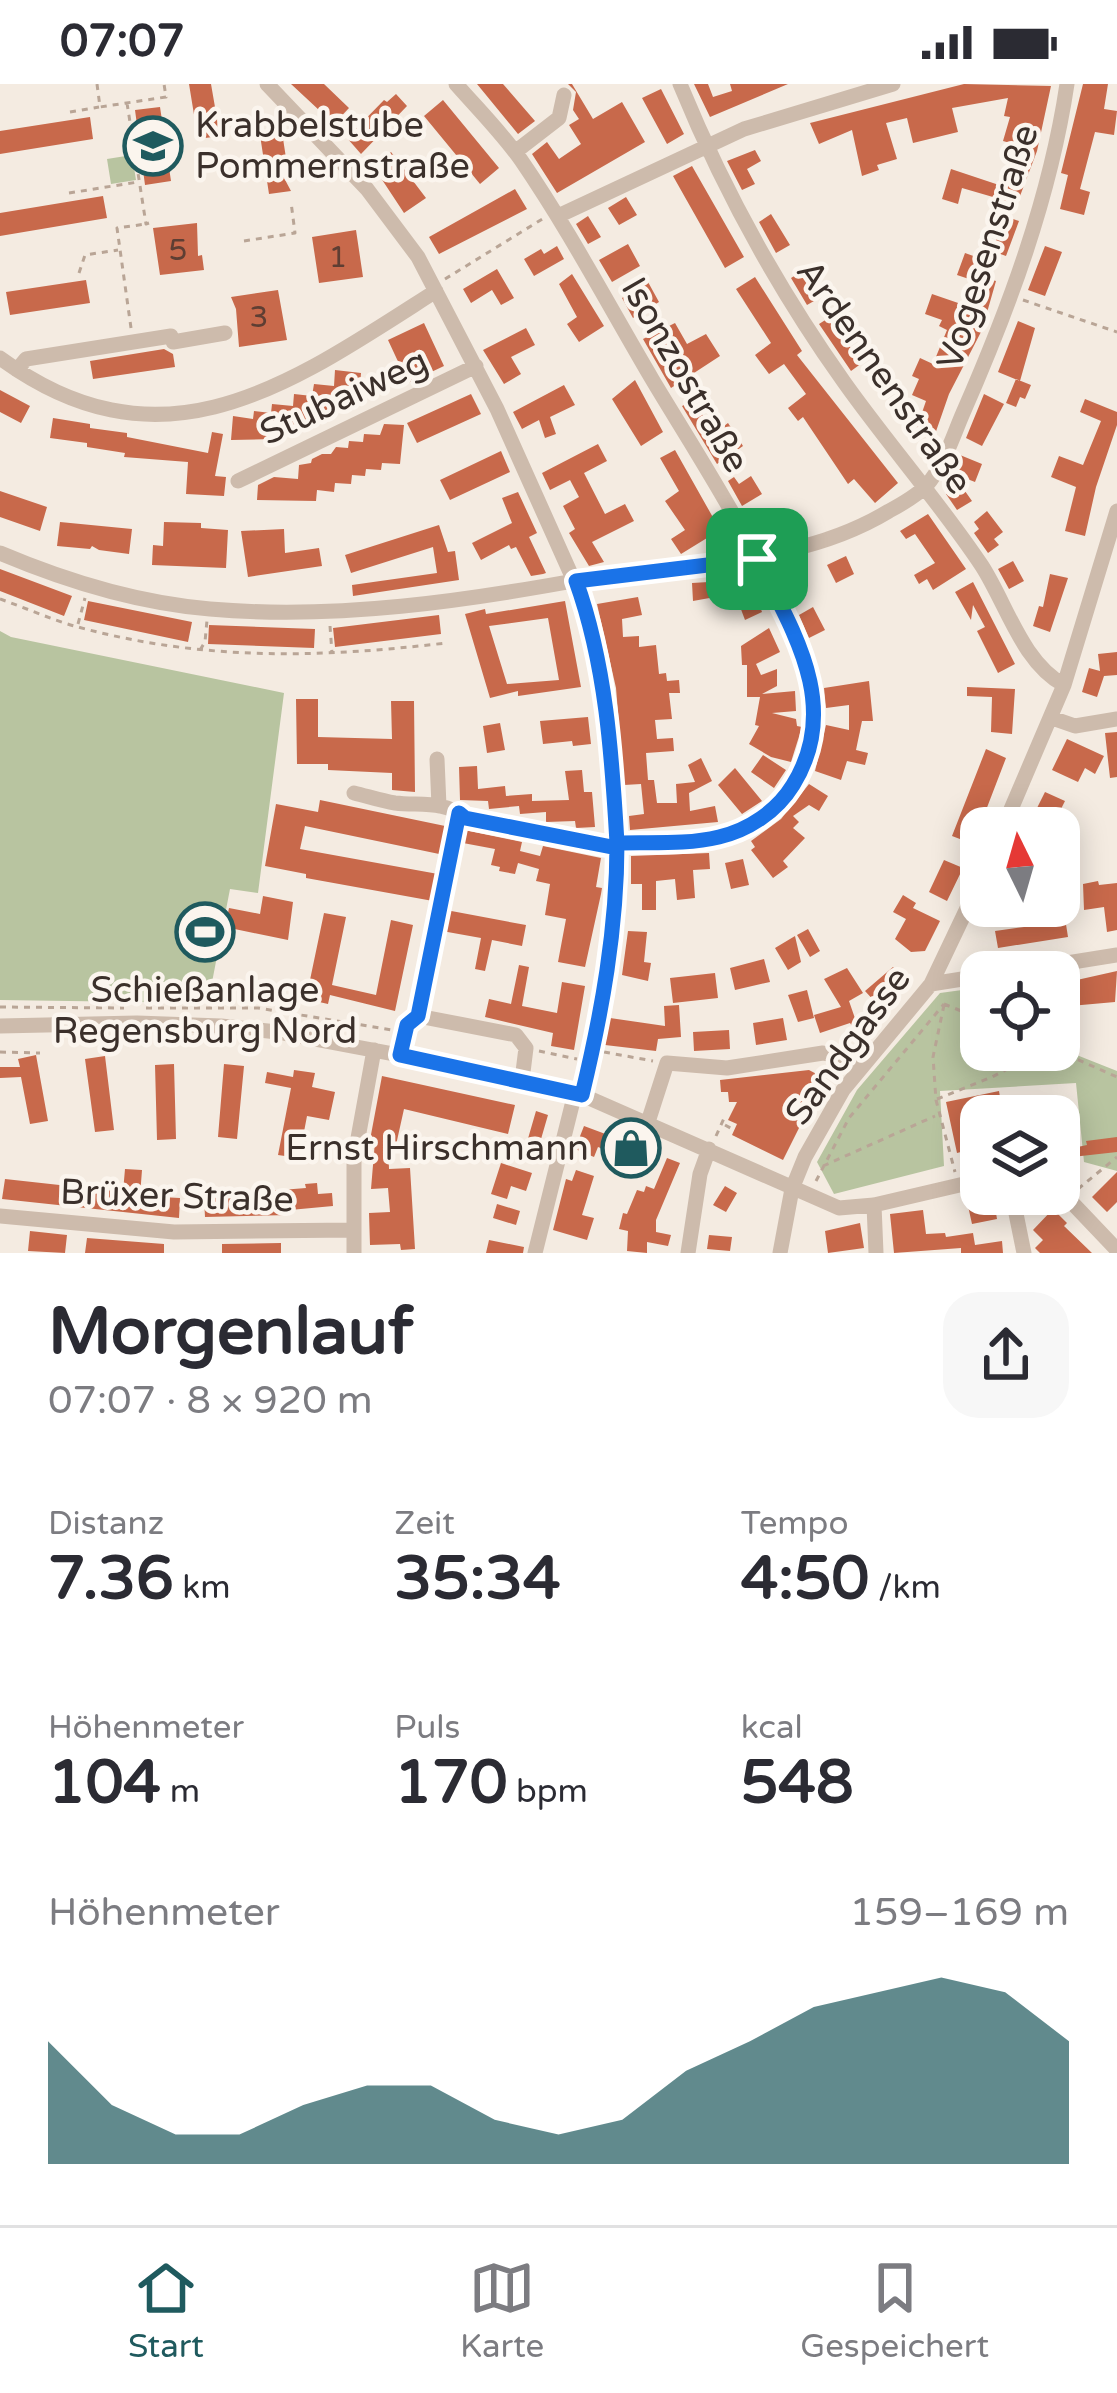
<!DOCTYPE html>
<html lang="de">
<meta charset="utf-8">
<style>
:root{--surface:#fff;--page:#f7f7f7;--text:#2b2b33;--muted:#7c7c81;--line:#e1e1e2;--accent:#1f5a5e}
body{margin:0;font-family:"Varela Round",sans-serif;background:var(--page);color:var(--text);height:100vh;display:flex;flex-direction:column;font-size:45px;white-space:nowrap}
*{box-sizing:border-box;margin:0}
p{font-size:39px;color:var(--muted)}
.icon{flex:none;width:66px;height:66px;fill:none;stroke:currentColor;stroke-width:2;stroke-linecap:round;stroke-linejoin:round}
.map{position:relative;height:1169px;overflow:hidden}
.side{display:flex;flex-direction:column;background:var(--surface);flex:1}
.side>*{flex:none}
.needle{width:78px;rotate:355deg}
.fabs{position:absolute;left:960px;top:723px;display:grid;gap:24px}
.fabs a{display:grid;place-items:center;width:120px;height:120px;border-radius:24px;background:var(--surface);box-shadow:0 6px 30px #0003;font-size:60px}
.pin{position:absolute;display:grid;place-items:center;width:102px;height:102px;color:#fff;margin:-51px;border-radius:24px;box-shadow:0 6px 18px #0006}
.round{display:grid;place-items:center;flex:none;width:126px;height:126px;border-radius:36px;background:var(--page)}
.headline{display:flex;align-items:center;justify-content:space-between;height:204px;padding:0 48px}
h1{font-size:66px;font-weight:700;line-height:90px}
.stats{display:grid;grid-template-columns:repeat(3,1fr);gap:18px;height:204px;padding:12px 48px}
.stats div{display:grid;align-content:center}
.stats b{font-size:60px;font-weight:700}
.stats small{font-size:33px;font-weight:400}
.stats p{font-size:33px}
.chart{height:336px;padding:24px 48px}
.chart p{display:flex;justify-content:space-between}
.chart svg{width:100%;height:216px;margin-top:12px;fill:var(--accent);opacity:.7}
.status{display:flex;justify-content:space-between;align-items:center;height:84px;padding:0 60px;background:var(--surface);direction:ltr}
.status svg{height:33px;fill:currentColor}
.dock{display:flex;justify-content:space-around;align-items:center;height:168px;border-top:3px solid var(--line);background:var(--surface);font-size:33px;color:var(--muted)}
.dock a{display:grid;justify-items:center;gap:6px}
.dock .current{color:var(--accent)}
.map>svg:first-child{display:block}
</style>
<div class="status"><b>07:07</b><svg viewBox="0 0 49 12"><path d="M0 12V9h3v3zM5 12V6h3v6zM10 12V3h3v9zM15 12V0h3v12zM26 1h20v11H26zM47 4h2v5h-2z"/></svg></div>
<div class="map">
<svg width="1117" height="1169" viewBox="0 0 1117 1169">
<rect width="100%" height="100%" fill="#f4ebe1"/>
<!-- green -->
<path fill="#b8c4a0" d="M132,71L136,96L111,100L107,75Z
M0,547L11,553L284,609L258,809L230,805L208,919L0,916Z
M977,904L981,966L1059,964L1117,987V1087L1084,1078L1076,999L940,1007L944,1082L834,1110L817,1078L857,1006L940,909Z"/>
<!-- building -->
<path fill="#c8694b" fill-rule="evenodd" d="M189,0H211L220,52L198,55Z
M291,0H324L349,24L334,40Z
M477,0H503L535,37L518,50Z
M568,0H572L593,35L622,18L645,58L557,109L532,70L547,58L559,75L581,60L569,41L579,35L573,26L576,8Z
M694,0H708L713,13L732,7L730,0H788L710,33Z
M964,0L1051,2L1037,67L1017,120L962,104L958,120L942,115L951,85L1005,103L1021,62L1003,57L1010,33L1004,32L1008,14L952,24L958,48L913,59L907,34L886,39L897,75L877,81L879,86L862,92L852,46L819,60L810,39Z
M1083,0H1108L1104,25L1117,27L1114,51L1095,48L1080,105L1090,108L1084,131L1060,125L1068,91L1061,89Z
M661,5L684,50L667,60L642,14Z
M396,10L407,22L361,70L347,54L384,16L387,18Z
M443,16L499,84L480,100L424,32Z
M160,23L171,97L145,101L135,26Z
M90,33L93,55L0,70V47Z
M282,48L288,87L283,92L291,107L269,110L260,51Z
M755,66L761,77L747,85L755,100L742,106L727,77Z
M391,68L426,114L404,129L373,82Z
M692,82L744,173L725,184L673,92Z
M515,105L527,125L439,170L429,153Z
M103,112L107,134L0,152V129Z
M626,113L637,131L619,141L608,124Z
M771,130L790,161L776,169L759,138Z
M588,132L601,153L588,160L576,140Z
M1005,132L1019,137L1006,172L992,167Z
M197,139L198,172L202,171L204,186L160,191L153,144Z
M356,146L363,193L319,199L312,153Z
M628,160L640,182L612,198L599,176Z
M557,162L564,175L534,192L524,175L541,165L544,170Z
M1045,162L1062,168L1045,212L1028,206Z
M965,169L979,174L974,190L996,197L982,246L949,310L933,356L915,349L926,317L912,311L919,295L912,292L920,274L933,280L947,246L939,242L942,236L925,230L932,210L964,221L972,196L957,191Z
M497,185L514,214L501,221L492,206L471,219L463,205Z
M805,185L821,213L807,221L791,194Z
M572,190L604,242L579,258L567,240L577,233L559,200Z
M755,193L802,267L797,271L898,399L875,419L854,395L848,400L803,333L798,337L788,324L806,310L784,280L769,290L755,271L771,259L736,205Z
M86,196L90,219L10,231L6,208Z
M648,198L659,218L633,234L622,214Z
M278,206L287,256L239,263L236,225L231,213Z
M841,226L854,246L843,253L862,279L851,287L819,240Z
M1018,237L1035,244L1020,297L998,288Z
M424,239L444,282L408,299L388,256Z
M675,239L687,260L706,250L720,272L671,304L643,255Z
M526,244L535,261L511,273L521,290L504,300L483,266Z
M164,265L173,270L175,283L93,295L90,277Z
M335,286L361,289L359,315L338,313L337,327L318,325L317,337L297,335L295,348L274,345L273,355L231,356L233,332L253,335L254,327L271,329L272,320L293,322L294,310L312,312L314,300L334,302Z
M1016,295L1031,301L1025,315L1020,313L1016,323L1006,319Z
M635,296L663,348L641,362L612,315Z
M564,301L575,321L550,333L556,350L545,354L539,336L522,345L513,328Z
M0,306L30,322L21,339L0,328Z
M471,310L481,330L417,359L407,339Z
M984,310L1004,320L982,362L966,354Z
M1085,315L1117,328V341L1096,403L1085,452L1065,447L1076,403L1051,393L1059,372L1083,381L1101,337L1080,328Z
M694,316L714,349L728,339L743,362L717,380L682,322Z
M53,334L90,340V344L127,349V353L208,369L212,348L223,350L215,392L226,393L224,412L186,410L188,378L124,373L125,369L87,363V359L50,354Z
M384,340L404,341L400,380L382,379L381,386L366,385L365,392L352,391L351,400L335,399L334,408L317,406L316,417L257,416L258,401L274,393L298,395L299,381L311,379L312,375L322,370H331L336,363L348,364L349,357L363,358L364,350L380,351Z
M598,360L607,377L584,389L605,430L625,420L634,437L592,458L604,478L589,482L569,449L575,445L563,422L579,413L570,396L550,406L542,389Z
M675,366L724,453L712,461L707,454L681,470L671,455L685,446L665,417L679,407L660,374Z
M501,367L510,388L450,416L440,396Z
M960,371L982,380L975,398L952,389Z
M751,392L762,410L742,422L728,397L734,393L739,400Z
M960,400L972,417L957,426L946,410Z
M0,407L47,423L40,447L0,433Z
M518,408L537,449L529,453L546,489L543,490L531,492L516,463L511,465L509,461L481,476L472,459L512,439L502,414Z
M778,425L789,442L763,458L753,441Z
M987,427L1003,448L994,455L999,461L988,469L974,449L979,445L974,438Z
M928,430L966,485L933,506L927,495L919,500L914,491L935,479L915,450L906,455L900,447Z
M60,438L132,445L129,470L99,466L92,462L90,465L57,462Z
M164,438L201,439V444L228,446L226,484L152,481L153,461L163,462Z
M439,441L448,468L455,467L459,496L353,512L352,501L437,489L433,463L351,489L345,471Z
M284,445L285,469L319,464L322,482L248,493L241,447Z
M846,472L854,490L836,499L827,481Z
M1013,477L1024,497L1009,505L998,485Z
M0,485L72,512L64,532L0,507Z
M1050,490L1068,494L1050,548L1033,542L1039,522L1043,523Z
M750,496L762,528L745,536L733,504Z
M725,497L726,511L693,517L692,499Z
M973,498L1015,580L998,589L977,547L985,543L973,521L971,536L955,508Z
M638,513L642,531L622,535L623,553L639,552V563L656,561L659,590L666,589L667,597L679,596L680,609H669L672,635L655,636L657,655L673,654L674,667L646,669L648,696H654L657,719H677L676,700L695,698L688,681L701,674L712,697L689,709L690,727L715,722L718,738L630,746L629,732L644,730L641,700L624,701L616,604L597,520Z
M88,517L192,538L188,558L84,536Z
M565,517L581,603L518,612V607L490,614L465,530L485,525L486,530ZM548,534L559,596L507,600L489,542Z
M813,523L825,546L809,554L799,531Z
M439,531L441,550L335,563L333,544Z
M209,541L315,545L314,564L208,560Z
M769,544L780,568L756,580L761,591L777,585V602L762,610L795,607L796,627L772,629L796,635L797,642L802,643L791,678L771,673L749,660L759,642L755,641L760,613H747V581H742L741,562Z
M1117,568V591L1104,592L1097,613L1082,608L1089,584L1100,587L1098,570Z
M869,597L873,637H862L856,666L868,669L865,681L847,677L841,696L815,687L826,641L849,646V621L826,624L824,604Z
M967,603L1015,605L1012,650L991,648L992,613L967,612Z
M296,615H318V653L392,655L391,617H414L415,708L392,706V689L328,686V680H297Z
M588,633L591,660L573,662L572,657L543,660L540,637Z
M500,639L505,666L487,669L483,642Z
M1117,648V693L1110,694L1105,649Z
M1067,655L1104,672L1095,690L1085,684L1078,698L1052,686Z
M986,665L1006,674L973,760L952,752Z
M763,671L786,686L774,704L751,688Z
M477,682L478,705L505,702L506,712L532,710V717L569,716L565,687L582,686L584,708H592L595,743L576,744L575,737L546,738V728L520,730L519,722L489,725L488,717L460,716L459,683Z
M735,684L762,717L742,730L718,701Z
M809,700L828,712L819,727L809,721L793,732L799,738L793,744L805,754L783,777L788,783L773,794L751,766L755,763L751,757L781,735Z
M1045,708L1065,717L1052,743L1032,734Z
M320,716L522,758L520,767L540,772L543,762L601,774L596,803L602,804L601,810L585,883L558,878L566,835L545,831L550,800L536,797L539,785L518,779L515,790L499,787L500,783L491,781L495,765L447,756L444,771L305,742L300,765L438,790L433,817L306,794V790L265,782L276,720L318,728Z
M1059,741L1080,751L1073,765L1059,758Z
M709,769L710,785L693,786L695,814L677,816L675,795L656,797V826H642V800H631V772Z
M743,775L749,801L731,805L725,779Z
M944,776L963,784L947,817L929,808Z
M1098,797L1099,801L1117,799V846L1107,848L1104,823L1084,826L1083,800Z
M903,811L916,819L913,824L940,837L925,867L911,868L895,855L906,835L893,828Z
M263,812L293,818L288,856L225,843L229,824L260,830Z
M446,826L526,841L522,862L492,856L485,887L475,885L481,854L442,847Z
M324,829L346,833L332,901L376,911L391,836L413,841L395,927L330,911L328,920L306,915Z
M1033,829L1035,839L1065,834L1068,853L998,864L995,847L1024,843L1022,831Z
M808,845L820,867L810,873L797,851Z
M628,847L647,848L644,878L651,879L648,897L622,891Z
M795,852L801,878L788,886L775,864Z
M764,875L770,898L735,906L730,884Z
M519,881L529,883L522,922L557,929L562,898L585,902L574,966L551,962L553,949L485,933L489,915L511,920Z
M893,883L905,896L877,920L865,907Z
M847,884L863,909L849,917L858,943L854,945L850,939L820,949L814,931L841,923L824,895Z
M1117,887L1115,918L1059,923V900Z
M715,889L718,914L673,919L670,894Z
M807,906L814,934L798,938L788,911Z
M679,921L681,953L658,955L656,967L605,961L610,934L665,942L664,922Z
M783,934L787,956L756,961L753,939Z
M729,946L730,965L694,967L693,948Z
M36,971L48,1037L30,1040L21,993L0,994V983H20L18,975Z
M105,972L114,1046L95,1048L85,975Z
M174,980L176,1055L157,1056L155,981Z
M224,980L244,982L237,1055L218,1053Z
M294,986L315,989L312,1003L335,1008L329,1036L307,1032L299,1074L278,1071L291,1004L265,999L267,988L293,993Z
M809,986L824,994L783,1076L732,1051L737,1040L728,1036L737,1018H729L728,1008H721L720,996Z
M382,992L515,1021L508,1050L404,1025L396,1061L388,1059L389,1085L410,1084L415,1165L401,1166L400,1160L370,1161L369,1129L390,1128L388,1104L371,1105L375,1057L370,1056Z
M999,1007L1001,1019L1032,1013L1034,1019L1053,1015L1056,1032H981V1064L963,1074L961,1068L957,1069L946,1018Z
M536,1027L548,1031L539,1062L527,1058Z
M584,1042L643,1064L634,1088L620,1083L624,1073L598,1063L594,1073L575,1065Z
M1117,1053V1068L1072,1073L1075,1087L1059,1090V1067L1087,1061L1086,1057Z
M667,1074L680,1079L656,1136V1148L671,1151L668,1162L647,1158V1169L627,1167L628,1147L619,1145L623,1129L627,1130L637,1106L644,1108L646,1102L654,1105Z
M501,1079L532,1089L526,1107L511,1102L507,1115L491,1110Z
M125,1085L142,1086L140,1112L180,1114L179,1134L2,1115L5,1095L123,1108Z
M576,1086L594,1092L582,1131L594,1134L587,1156L553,1146L566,1095L572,1097Z
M1117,1088V1118L1107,1128L1092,1113Z
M317,1099L318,1110L332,1109L333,1122L290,1126V1131L205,1133L204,1114L269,1111V1107L306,1104L305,1100Z
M725,1102L737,1109L726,1128L713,1121Z
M994,1117L997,1135L972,1140L968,1122Z
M497,1120L520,1127L516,1141L493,1134Z
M1053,1125L1067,1139L1064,1142L1092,1169H1040L1035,1164L1043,1156L1033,1146Z
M923,1126L926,1150L945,1149L946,1153L973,1149L975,1161L1002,1157L1003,1169H961V1164L894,1169L890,1130Z
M860,1139L864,1164L828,1169L825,1147Z
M30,1147L67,1151L65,1169L28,1167Z
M709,1151L732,1153L730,1167L707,1165Z
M87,1154L164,1160V1169H85Z
M489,1156L524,1163L523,1169H486Z
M281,1159V1169H222V1160Z"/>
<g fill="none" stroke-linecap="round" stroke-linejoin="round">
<!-- path -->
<path stroke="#b9a596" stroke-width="3" stroke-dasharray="6 6" stroke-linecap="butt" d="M97,0L100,23L166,13L164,0
M127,19L146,140L149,139
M70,28L99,23
M69,109L138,98
M244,157L295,149L291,118
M79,189L85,171L118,166
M445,195L544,134
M1023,216L1117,248
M131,244L117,144L146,140
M0,515C26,524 52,536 78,543C203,577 319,574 446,559
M78,540L85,514
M330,542L332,569
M200,566L205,558L207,536
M421,919L455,746
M944,920L981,935
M944,921L933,973L936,1016L955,1088
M0,923L124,924
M146,924H258L392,946
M1056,966L1117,993
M539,967L577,975
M0,968L40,969
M604,968L653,977
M937,1015L992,993L1044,966
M725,1041L734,1046
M716,1052L725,1032
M823,1082L935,1032
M816,1097L849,1034L944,920
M1078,1105L1117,1073"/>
<!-- minor -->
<path stroke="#cdbbac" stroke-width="15" d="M267,0L367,105L418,173L497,325L583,517L608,648L617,765L607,893L582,1011
M456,0C478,25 502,49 521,76C569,146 609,222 652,295C695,368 822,558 815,637C805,756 709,756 617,759
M680,0C723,105 778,205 844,298C888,360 940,419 982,482C1007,521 1022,578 1064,601
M515,68L559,34L564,11
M558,132L744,45L893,0
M0,274C164,394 292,299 436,207
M17,286L26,275L171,252L173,258L225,249
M238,397L476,282
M0,469C66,497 139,519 210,525C337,536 466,517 590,494C693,475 796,483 889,427C902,420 916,412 926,402C944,382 953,352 963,329C1009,224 1050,114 1067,0
M1052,634L1075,642L1117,635
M437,675L439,722
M354,709C367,712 381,717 395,719C420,722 444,716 465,734L617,765
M1003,744L1064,601L1117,427
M1010,888L1117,871
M931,900L981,892
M0,942L137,939L221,942L277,948L484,987L582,1011L839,1124L874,1121L981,1096
M400,971L407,941L418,932L516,951L526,964L522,996
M648,1038L667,979L727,984L823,969L866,978
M1059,1105L1117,1166
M1012,1110L1024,1169
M874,1121L876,1169
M0,1132L174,1148L353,1146
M354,1169V1076L374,966
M535,1169L575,1009
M688,1169L700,1090L709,1065
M780,1169L792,1105L805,1073L843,1006L931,900L981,795"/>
</g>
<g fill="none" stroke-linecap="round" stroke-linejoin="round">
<!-- route casing -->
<g stroke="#fff" stroke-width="24">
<path id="route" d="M757,475C793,547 842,622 793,701C777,727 749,746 719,753C687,761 650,758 617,759V764L465,734L459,729L418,932L407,941L400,971L582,1011C602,928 617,845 617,759C612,672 606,580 576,497L757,475"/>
</g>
<!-- route -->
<use href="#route" stroke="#1a73e8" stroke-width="15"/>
</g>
<!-- icons -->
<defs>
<g id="school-ring" transform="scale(3)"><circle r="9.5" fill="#fbf5ee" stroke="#1f5a5e" stroke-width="1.5"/><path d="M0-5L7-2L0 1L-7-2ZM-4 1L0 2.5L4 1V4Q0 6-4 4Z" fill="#1f5a5e"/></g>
<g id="stadium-ring" transform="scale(3)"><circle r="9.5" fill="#fbf5ee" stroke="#1f5a5e" stroke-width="1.5"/><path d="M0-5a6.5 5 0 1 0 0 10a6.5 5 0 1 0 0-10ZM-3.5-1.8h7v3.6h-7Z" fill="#1f5a5e"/></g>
<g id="shop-ring" transform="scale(3)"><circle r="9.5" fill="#fbf5ee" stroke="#1f5a5e" stroke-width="1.5"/><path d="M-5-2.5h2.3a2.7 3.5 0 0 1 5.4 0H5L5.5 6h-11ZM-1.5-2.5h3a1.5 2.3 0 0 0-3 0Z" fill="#1f5a5e"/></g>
</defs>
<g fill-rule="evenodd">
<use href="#school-ring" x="153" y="62"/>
<use href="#stadium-ring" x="205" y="848"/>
<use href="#shop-ring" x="631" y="1064"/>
</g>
<g text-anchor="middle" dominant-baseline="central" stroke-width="9" stroke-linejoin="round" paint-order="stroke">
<!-- number labels -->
<g font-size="30" fill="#5e3e33">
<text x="178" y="166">5</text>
<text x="338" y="173">1</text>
<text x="259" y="233">3</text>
</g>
<!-- poi labels -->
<g font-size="36" fill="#3b302b" stroke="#fbf5ee" text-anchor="start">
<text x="195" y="41">Krabbelstube<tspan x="195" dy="41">Pommernstraße</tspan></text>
<text x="205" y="906" text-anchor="middle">Schießanlage<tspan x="205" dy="41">Regensburg Nord</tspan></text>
<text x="589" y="1064" text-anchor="end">Ernst Hirschmann</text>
</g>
<!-- street labels -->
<g font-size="36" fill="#3b302b" stroke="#fbf5ee">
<text transform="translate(988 163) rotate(-72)">Vogesenstraße</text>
<text transform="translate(685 291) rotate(60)">Isonzostraße</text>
<text transform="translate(884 293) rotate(55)">Ardennenstraße</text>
<text transform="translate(344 313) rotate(-25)">Stubaiweg</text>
<text transform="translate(848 962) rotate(-54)">Sandgasse</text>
<text transform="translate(177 1112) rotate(2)">Brüxer Straße</text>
</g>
</g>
</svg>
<div class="fabs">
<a><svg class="needle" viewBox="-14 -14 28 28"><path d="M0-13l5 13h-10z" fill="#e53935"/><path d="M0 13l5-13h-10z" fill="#7c7c81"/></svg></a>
<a><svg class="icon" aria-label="locate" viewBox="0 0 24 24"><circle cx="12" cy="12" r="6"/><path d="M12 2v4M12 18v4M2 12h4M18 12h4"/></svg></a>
<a><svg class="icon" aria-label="layers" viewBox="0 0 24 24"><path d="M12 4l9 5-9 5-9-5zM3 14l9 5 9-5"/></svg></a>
</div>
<div class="pin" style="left:757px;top:475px;background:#1e9e55"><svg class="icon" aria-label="arrive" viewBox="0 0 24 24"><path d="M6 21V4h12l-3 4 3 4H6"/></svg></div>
</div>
<section class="side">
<div class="headline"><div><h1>Morgenlauf</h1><p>07:07 · 8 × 920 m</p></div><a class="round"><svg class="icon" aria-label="share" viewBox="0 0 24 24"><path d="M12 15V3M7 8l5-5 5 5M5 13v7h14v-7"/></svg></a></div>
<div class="stats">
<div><p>Distanz</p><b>7.36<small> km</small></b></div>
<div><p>Zeit</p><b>35:34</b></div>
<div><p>Tempo</p><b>4:50<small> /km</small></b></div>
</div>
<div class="stats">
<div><p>Höhenmeter</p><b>104<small> m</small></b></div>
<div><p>Puls</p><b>170<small> bpm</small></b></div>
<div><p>kcal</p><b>548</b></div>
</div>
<div class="chart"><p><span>Höhenmeter</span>159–169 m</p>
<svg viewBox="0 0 160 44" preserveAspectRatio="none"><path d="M0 44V19L10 32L20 38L30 38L40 32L50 28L60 28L70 35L80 38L90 35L100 25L110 19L120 12L130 9L140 6L150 9L160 19V44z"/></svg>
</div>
</section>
<nav class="dock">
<a class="current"><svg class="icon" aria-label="home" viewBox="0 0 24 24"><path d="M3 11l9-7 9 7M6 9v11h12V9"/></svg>Start</a>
<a><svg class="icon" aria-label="map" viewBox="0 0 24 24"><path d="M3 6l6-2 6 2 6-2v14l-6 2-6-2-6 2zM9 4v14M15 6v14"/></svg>Karte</a>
<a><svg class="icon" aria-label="saved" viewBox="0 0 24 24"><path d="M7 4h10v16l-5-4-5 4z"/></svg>Gespeichert</a>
</nav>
